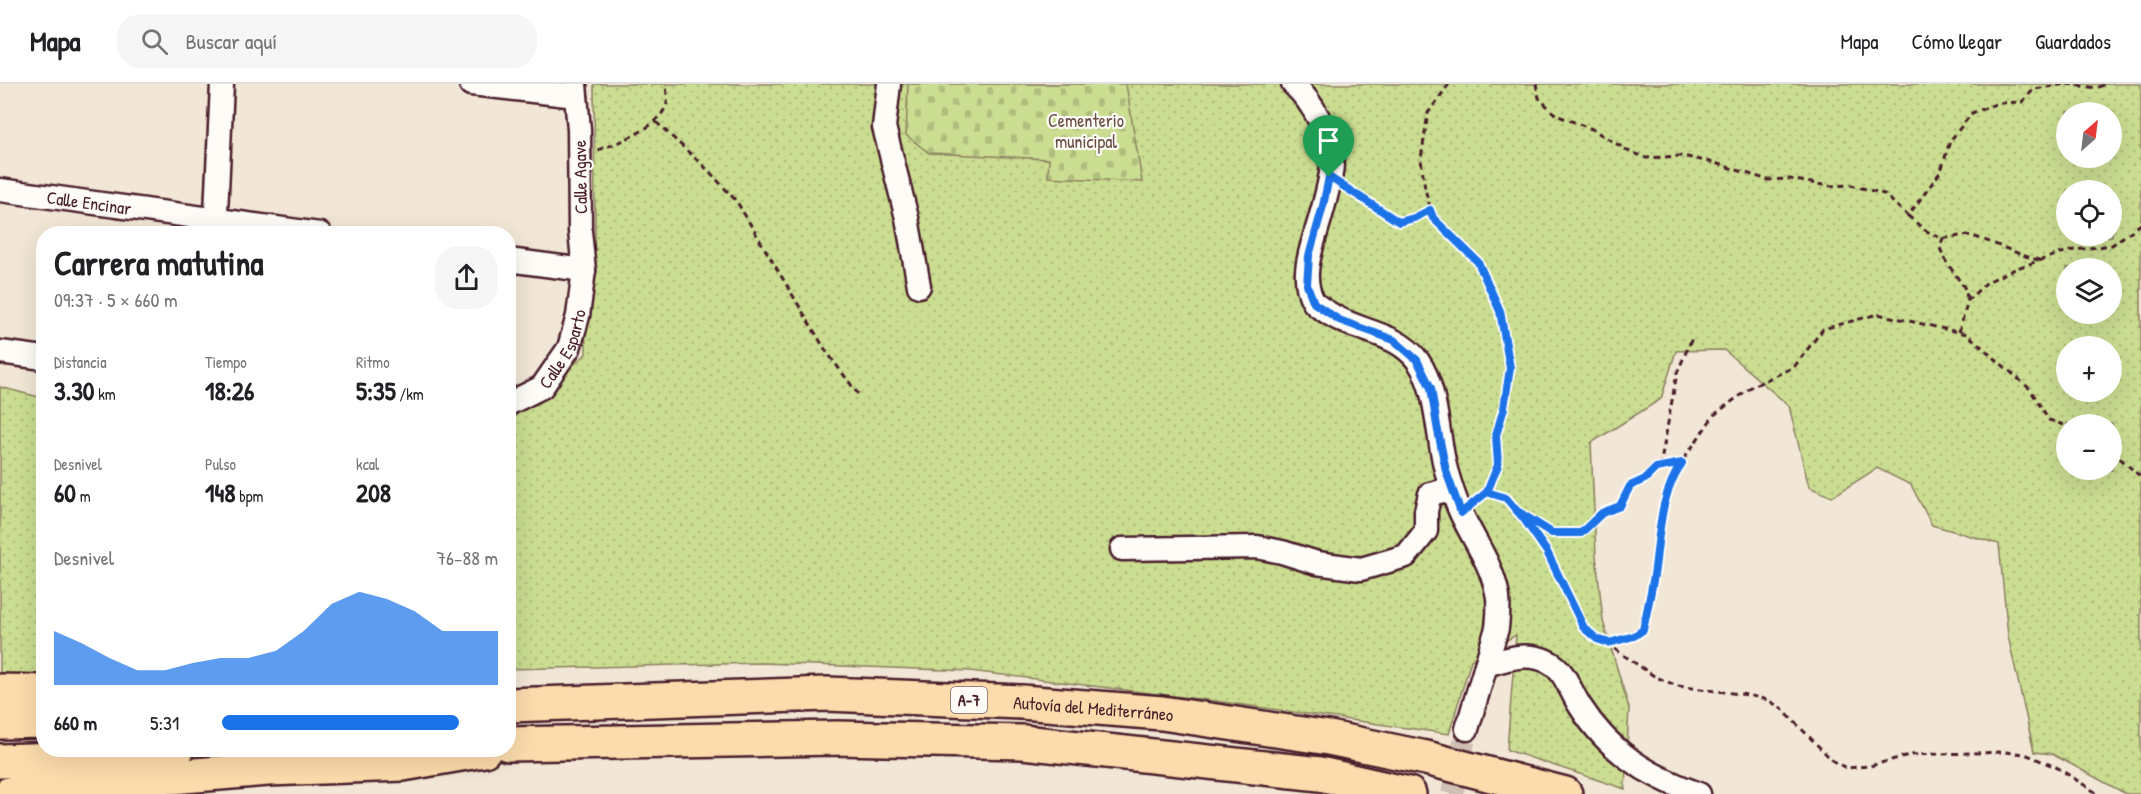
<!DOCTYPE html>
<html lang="es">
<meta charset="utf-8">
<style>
:root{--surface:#fff;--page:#f6f6f6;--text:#202124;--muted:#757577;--line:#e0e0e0;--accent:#1a73e8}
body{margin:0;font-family:"Patrick Hand",sans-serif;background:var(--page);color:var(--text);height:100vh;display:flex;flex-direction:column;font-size:22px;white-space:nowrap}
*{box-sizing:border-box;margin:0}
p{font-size:20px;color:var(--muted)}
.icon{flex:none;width:33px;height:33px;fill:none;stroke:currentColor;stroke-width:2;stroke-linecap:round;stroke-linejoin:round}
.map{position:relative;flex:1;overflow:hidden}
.details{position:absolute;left:36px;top:142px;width:480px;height:531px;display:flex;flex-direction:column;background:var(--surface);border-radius:24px;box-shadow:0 6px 24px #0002}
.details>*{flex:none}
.needle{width:39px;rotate:28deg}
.buttons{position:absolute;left:2056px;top:18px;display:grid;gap:12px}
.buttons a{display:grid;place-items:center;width:66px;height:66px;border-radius:50%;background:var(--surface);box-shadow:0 6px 24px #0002;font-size:30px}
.pin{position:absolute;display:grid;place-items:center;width:51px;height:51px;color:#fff;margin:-62px -26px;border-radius:50% 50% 50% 0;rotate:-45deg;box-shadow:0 0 6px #0007}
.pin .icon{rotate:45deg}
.round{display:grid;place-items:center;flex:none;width:63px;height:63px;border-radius:24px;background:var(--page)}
.overview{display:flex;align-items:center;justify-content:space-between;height:102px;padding:0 18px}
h1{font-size:33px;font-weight:700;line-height:45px}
.figures{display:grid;grid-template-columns:repeat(3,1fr);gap:9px;height:102px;padding:6px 18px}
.figures div{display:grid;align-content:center}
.figures b{font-size:26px;font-weight:700}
.figures small{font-size:16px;font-weight:400}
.figures p{font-size:16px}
.chart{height:168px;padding:12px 18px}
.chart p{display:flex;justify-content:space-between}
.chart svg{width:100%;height:108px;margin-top:6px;fill:var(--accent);opacity:.7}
ul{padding:0 18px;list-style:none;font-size:20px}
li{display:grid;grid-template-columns:96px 72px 1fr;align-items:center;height:45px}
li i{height:15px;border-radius:8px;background:var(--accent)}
header{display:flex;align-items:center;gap:36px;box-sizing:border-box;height:84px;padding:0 30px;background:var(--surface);border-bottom:2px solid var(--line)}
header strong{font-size:28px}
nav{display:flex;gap:33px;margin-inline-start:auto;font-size:21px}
.search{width:420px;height:54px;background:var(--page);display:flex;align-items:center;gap:15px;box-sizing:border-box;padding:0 21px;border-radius:24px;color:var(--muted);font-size:22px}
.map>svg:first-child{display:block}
</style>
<header>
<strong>Mapa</strong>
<div class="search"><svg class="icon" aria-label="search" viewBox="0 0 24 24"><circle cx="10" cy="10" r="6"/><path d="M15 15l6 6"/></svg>Buscar aquí</div>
<nav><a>Mapa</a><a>Cómo llegar</a><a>Guardados</a></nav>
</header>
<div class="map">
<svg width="2141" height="710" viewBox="0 0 2141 710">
<defs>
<pattern id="grass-dots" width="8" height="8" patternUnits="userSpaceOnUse" patternTransform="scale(1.5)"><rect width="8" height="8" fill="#cadd91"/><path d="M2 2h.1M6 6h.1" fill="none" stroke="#afbd7d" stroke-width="1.8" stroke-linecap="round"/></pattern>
<pattern id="cemetery-stones" width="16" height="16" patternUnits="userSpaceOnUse" patternTransform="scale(1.5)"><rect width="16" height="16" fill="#cadd91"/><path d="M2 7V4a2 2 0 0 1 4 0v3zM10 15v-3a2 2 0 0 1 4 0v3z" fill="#afbd7d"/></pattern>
</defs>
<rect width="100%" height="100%" fill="#f2e7d6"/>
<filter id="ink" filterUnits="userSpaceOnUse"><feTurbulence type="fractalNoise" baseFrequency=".0167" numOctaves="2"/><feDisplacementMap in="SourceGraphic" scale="12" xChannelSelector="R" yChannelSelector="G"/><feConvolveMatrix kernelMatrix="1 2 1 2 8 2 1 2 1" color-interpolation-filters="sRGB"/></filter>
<g filter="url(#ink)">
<!-- grass -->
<path fill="url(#grass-dots)" stroke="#8a7e5e" stroke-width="1.5" fill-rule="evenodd" d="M594,0H2141V710H2126L2052,670L2034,668L2008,552L1999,460L1932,441L1911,401L1877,384L1832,413L1809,403L1789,322L1724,266L1676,267L1661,315L1591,359L1596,471L1603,537L1629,624L1625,705L1507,666L1516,551L1471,576L1449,650L1215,617L970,587L762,579L509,585L508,334H513L586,270L584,186L595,153ZM2067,28H2112V74H2067ZM2067,106H2112V152H2067ZM2067,184H2112V230H2067ZM2067,262H2112V308H2067ZM2067,340H2112V386H2067Z
M0,303L43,314V593L0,591Z"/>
<!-- cemetery -->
<path fill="url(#cemetery-stones)" stroke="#8a7e5e" stroke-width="1.5" d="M908,0H1126L1142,98L1048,93L1049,75L929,69L906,51Z"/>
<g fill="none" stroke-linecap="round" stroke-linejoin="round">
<!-- minor-tunnel -->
<path stroke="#d0bfb4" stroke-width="22" stroke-dasharray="22 11" stroke-linecap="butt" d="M1452,710L1467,645"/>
<!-- minor casing -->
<g stroke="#4a1f2b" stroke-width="27">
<g id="minor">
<path d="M471,0L576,12"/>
<path d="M889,0L884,43L907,134L919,202"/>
<path d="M1293,0C1312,17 1332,53 1332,80C1331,100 1320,135 1314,155C1308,175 1302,197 1313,217C1316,222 1322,225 1327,228C1355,248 1396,247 1418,277C1438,305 1437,353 1446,386C1450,400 1455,416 1461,429C1473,455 1491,479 1497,508C1500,520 1498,532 1497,544L1467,645"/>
<path id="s1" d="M0,106L320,150"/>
<path d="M215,150L222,0"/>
<path d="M508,176L584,186"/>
<path d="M0,268L44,274"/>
<path id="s2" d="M508,320L542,303L569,264L578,232L584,186L580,147L579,46L575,0"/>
<path d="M1122,465L1257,463L1282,468L1317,479L1361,485L1406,472L1426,447V427L1430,410L1452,405"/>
<path d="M1486,581C1507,575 1527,567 1549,578C1565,586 1570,607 1580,622C1609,668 1648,692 1699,710"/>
</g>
</g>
<!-- highway casing -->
<g stroke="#4a1f2b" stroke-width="38">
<g id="highway">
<path d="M0,607L44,608"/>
<path id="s3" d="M508,621L827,610L1021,618L1162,629L1329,654L1426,674L1565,710"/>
<path d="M0,638L44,637"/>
<path d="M508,660L837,654L1023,658L1320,690L1409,710"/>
<path d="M0,677L175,671"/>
<path d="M9,710L40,704L268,685L403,680L484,666"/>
</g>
</g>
<!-- path -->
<path stroke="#4a1f2b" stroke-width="3" stroke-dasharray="6 4.5" stroke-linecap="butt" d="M1449,0L1428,29L1421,75L1425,105L1433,134L1478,178L1500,227L1510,284L1504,324L1496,351L1498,381L1487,408
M1536,0L1539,14L1556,31L1592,45L1630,68L1646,74L1682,72L1715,79L1768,96L1790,95L1828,102L1851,101L1884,110L1908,132L1941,87L1950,57L1972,29L1998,19L2022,18L2034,5L2067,0
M2067,0L2097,4L2105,0
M656,38L709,87L737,118L826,267L858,310
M598,66C620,58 660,44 667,19C668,14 666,6 666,0
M1346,103L1399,138L1414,134L1430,126
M1908,132C1918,140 1931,153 1944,154C1954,154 1963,150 1972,152C1996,159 2015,170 2039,176
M1943,154L1940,164L1945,176L1964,203L1968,216
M1959,248L1968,216L1987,198L2017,184L2068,167L2112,161L2141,140
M2112,367L2141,393
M1660,383L1677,289L1693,252
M1476,416L1487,408L1506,414L1524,435L1547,468L1584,544L1597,555L1609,559L1634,552L1643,546L1653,491L1662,427L1671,394L1714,331L1751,303L1794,283L1823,245L1878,230L1967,250L2030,305L2049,336L2067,342
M1520,428L1552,449H1581L1602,429L1620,422L1630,402L1645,395L1656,384L1680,379
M1606,559L1654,592L1677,602L1748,611L1768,616L1781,624L1833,677L1846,684L1870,682L1909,671L2005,668L2025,670L2058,684L2098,710"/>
<!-- minor -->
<use href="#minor" stroke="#fdfcf7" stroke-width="22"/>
<!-- highway -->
<use href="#highway" stroke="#fcdcac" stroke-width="33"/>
</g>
</g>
<g fill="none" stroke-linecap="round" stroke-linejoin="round" filter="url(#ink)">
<!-- route casing -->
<g stroke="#fff" stroke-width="12">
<path id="route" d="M1329,93L1323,122L1309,172L1307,201L1314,219L1339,236L1394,256L1417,276L1431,304L1437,342L1446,387L1461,429L1487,408L1506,414L1517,427L1552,449H1581L1602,429L1620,422L1630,402L1645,395L1656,384L1682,379C1659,412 1660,451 1654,491C1651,509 1647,527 1643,546L1634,552L1609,559L1597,555L1584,544L1547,468L1524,435L1506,414L1487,408L1498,381L1496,351L1504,324L1510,284L1500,227L1478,178L1433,134L1430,126L1414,134L1399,138L1329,93"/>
</g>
<!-- route -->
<use href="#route" stroke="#1a73e8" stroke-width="8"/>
</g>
<g text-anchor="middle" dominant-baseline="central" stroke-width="4.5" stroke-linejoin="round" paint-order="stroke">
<!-- shield labels -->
<rect fill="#fdfcf7" stroke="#806168" stroke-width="1.5" x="951" y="603" width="36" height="26" rx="4.5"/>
<g font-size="16" font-weight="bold" fill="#4a1f2b">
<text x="969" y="616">A-7</text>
</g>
<!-- park labels -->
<g font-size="18" fill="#6a4e44" stroke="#fdfcf7">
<text x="1086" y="36">Cementerio<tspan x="1086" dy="21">municipal</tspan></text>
</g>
<!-- street labels -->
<g font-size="18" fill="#4a1f2b" stroke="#fdfcf7">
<text transform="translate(580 93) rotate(-91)">Calle Agave</text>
<text stroke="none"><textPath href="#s1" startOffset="90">Calle Encinar</textPath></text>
<text stroke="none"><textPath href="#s2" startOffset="82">Calle Esparto</textPath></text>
<text stroke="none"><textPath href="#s3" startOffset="586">Autovía del Mediterráneo</textPath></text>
</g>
</g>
</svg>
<div class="buttons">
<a><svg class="needle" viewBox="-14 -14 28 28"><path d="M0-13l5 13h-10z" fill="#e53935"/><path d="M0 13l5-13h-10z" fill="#757577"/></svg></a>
<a><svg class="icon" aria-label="locate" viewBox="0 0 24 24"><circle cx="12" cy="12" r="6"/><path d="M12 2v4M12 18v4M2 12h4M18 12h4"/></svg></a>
<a><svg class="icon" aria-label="layers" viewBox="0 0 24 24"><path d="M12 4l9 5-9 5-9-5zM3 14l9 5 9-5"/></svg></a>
<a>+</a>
<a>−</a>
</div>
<div class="pin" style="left:1329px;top:93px;background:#1e9e55"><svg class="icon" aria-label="arrive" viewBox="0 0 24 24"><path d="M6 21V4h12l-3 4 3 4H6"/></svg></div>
<section class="details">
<div class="overview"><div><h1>Carrera matutina</h1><p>09:37 · 5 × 660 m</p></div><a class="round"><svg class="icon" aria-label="share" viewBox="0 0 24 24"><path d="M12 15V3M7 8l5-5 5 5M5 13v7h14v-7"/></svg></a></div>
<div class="figures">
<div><p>Distancia</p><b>3.30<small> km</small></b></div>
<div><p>Tiempo</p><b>18:26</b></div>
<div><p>Ritmo</p><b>5:35<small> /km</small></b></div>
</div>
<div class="figures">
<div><p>Desnivel</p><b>60<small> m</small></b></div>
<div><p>Pulso</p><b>148<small> bpm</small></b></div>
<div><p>kcal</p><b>208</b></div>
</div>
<div class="chart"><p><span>Desnivel</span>76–88 m</p>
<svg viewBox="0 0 160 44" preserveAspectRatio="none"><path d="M0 44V22L10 27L20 33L30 38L40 38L50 35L60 33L70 33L80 30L90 22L100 11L110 6L120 9L130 14L140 22L150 22L160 22V44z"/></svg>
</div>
<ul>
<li><b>660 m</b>5:31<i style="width:86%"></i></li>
</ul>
</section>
</div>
